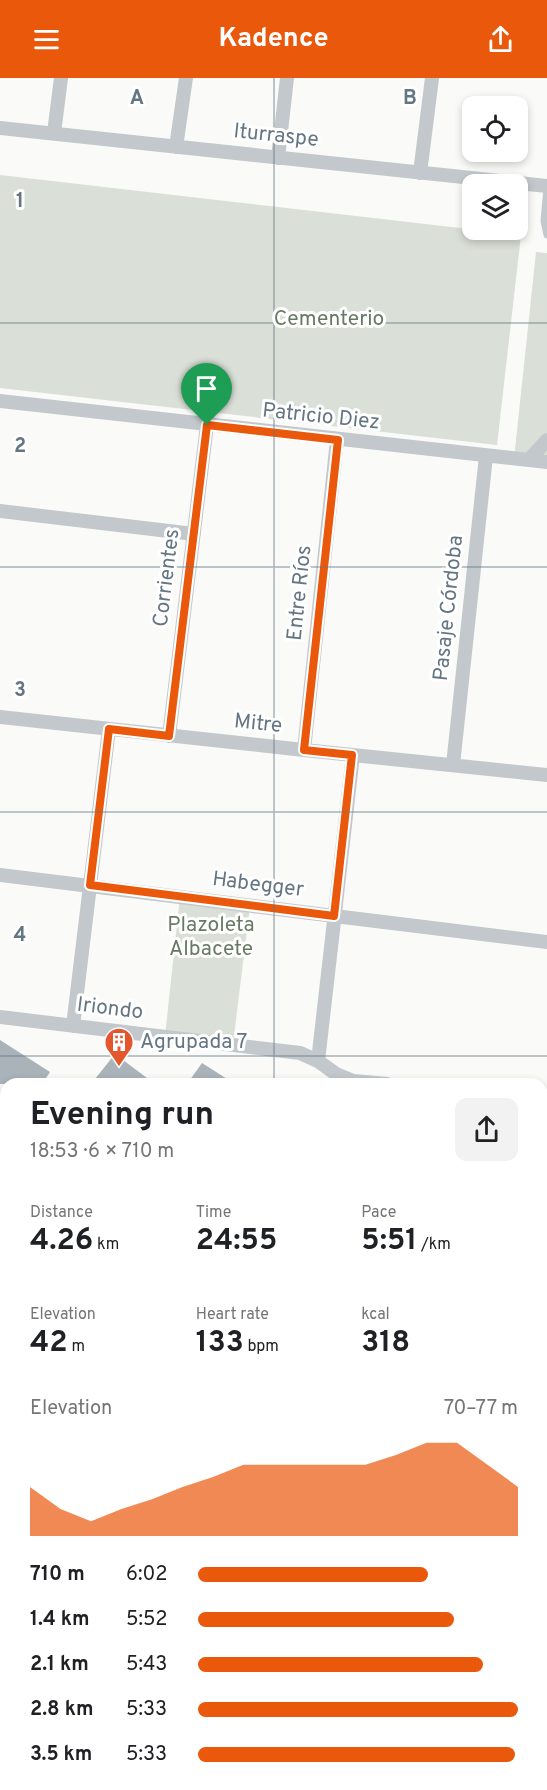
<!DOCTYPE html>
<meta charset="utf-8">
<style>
:root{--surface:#fff;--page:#f2f2f2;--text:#202124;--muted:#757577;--accent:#ea580c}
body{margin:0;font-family:Overpass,sans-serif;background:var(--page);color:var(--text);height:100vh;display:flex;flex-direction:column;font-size:22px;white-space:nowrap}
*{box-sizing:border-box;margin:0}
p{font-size:20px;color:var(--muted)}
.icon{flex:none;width:33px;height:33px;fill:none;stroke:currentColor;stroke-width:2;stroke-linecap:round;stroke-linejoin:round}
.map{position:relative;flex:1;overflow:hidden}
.details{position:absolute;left:0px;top:1000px;width:548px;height:712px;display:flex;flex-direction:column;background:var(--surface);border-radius:18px 18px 0 0;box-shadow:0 3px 9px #0003}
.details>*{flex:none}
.controls{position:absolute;left:462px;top:18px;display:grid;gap:12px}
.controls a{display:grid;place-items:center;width:66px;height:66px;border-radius:12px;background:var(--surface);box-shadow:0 3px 9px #0003;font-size:30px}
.pin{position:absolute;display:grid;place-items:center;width:51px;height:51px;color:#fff;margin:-62px -26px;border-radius:50% 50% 50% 0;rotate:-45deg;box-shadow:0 0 6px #0007}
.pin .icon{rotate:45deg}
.round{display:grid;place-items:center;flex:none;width:63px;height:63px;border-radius:12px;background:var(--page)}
.summary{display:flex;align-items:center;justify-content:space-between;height:102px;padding:0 30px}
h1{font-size:33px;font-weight:700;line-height:45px}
.stats{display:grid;grid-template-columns:repeat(3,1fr);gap:9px;height:102px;padding:6px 30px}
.stats div{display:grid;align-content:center}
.stats b{font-size:30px;font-weight:700}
.stats small{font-size:16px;font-weight:400}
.stats p{font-size:16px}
.chart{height:168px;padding:12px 30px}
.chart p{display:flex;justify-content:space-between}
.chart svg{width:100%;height:108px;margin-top:6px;fill:var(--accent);opacity:.7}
ul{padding:0 30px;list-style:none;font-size:20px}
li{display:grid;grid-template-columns:96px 72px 1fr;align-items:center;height:45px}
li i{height:15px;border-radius:8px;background:var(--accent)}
header{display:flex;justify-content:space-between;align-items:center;height:78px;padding:0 30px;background:var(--accent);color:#fff;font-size:27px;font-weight:700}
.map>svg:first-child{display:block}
</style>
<header><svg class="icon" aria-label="menu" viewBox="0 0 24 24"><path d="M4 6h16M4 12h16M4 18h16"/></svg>Kadence<svg class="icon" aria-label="share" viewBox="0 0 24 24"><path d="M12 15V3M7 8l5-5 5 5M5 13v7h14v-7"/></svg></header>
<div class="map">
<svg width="547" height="1712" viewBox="0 0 547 1712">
<rect width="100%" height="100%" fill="#fafaf8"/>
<!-- green -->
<path fill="#dadfd7" d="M0,97L521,157L497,367L0,310Z
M536,174L547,175V384L514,381Z
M180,819L250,828L233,966L165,958Z"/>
<!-- building -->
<path fill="#aab3b9" d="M0,962L50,994L42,1006H0Z
M115,976L155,1006H91Z
M202,985L235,1006H187Z"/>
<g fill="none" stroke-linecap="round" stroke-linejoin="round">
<!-- lane -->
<path stroke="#c3c8cc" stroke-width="7" d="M547,110L544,143L547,157"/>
<!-- street -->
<path stroke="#c3c8cc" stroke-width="14" d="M0,50L547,108
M54,55L61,0
M176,69L186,0
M278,80L287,0
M420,95L432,0
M0,323L547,384
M529,382L547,362
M0,433L194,456
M0,639L304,672L547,697
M169,658L207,347
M304,672L337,362
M453,687L486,378
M0,797L547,864
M0,939L300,975L318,983L336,996L353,1003L387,1006
M73,948L109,651
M318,983L353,677
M542,1022H547
M0,1131H6
M542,1201H547
M0,1216H6
M0,1301L6,1302
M542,1320L547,1321
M0,1389L6,1390
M0,1465L6,1466
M542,1573H547
M237,1712V1707"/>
<!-- secondary -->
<path stroke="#d6dbdf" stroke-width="20" d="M0,1573L6,1574"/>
<!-- highway -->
<path stroke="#d6dbdf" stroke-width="24" d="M542,1272L547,1226
M542,1413L547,1368
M487,1712L488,1707
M505,1712V1707"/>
</g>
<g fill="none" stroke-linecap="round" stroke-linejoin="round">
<!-- route casing -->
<g stroke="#fff" stroke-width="12">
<path id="route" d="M207,347L338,362L304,672L352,677L334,838L90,807L109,651L169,658Z"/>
</g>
<!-- route -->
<use href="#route" stroke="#ea580c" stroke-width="8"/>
</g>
<!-- grid -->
<path fill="none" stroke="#657683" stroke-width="1.5" stroke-opacity="0.55" d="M274,0V1006M0,245H547M0,489H547M0,734H547M0,978H547M0,1223H6M542,1223H547M0,1467H6M542,1467H547M274,1707V1712"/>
<!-- icons -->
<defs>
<g id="building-pin" transform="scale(1.5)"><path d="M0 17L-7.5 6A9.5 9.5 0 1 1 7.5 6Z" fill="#e4572e" stroke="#fff"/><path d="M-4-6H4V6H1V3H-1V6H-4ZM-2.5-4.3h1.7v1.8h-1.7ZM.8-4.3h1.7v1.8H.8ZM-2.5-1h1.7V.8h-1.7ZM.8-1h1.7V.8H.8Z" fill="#fff"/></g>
</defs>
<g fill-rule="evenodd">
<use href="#building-pin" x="119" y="964"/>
</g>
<g text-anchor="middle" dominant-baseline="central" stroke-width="6" stroke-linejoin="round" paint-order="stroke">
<!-- street labels -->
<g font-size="21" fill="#657683" stroke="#fff">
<text transform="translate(276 58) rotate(6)">Iturraspe</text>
<text transform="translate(321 339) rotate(6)">Patricio Diez</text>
<text transform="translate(167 500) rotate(-83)">Corrientes</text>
<text transform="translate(300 515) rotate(-84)">Entre Ríos</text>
<text transform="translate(449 530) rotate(-84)">Pasaje Córdoba</text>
<text transform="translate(258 646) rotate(6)">Mitre</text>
<text transform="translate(258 807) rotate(7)">Habegger</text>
<text transform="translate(110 931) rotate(7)">Iriondo</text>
</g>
<!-- park labels -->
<g font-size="21" fill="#687a64" stroke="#fff">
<text x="329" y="241">Cementerio</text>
<text x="211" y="847">Plazoleta<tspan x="211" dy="24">Albacete</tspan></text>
</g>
<!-- poi labels -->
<g font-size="21" fill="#657683" stroke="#fff" text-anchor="start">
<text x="140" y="964">Agrupada 7</text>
</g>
</g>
<g font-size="20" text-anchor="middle" font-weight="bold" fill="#657683" stroke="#fff" stroke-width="6" stroke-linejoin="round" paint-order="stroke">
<text x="137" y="26">A</text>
<text x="410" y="26">B</text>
<text x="20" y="129">1</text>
<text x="20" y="374">2</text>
<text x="20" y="618">3</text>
<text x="20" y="863">4</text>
</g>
</svg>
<div class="controls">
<a><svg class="icon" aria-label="locate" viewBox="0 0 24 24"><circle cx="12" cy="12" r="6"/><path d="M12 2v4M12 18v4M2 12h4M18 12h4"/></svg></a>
<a><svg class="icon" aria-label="layers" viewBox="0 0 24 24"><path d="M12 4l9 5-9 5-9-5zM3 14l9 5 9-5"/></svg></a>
</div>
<div class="pin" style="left:207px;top:347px;background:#1e9e55"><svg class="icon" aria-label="arrive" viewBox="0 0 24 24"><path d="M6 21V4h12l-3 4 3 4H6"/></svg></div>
<section class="details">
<div class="summary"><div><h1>Evening run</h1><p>18:53 · 6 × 710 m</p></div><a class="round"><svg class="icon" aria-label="share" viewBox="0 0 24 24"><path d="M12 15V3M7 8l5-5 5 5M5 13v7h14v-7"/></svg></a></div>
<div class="stats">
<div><p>Distance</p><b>4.26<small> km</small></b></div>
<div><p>Time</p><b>24:55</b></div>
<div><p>Pace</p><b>5:51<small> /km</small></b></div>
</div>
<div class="stats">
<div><p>Elevation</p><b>42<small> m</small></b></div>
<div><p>Heart rate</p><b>133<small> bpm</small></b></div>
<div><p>kcal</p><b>318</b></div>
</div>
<div class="chart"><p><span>Elevation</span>70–77 m</p>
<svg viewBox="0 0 160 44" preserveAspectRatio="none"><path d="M0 44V24L10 33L20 38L30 33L40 29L50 24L60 20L70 15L80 15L90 15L100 15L110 15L120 11L130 6L140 6L150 15L160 24V44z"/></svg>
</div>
<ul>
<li><b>710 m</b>6:02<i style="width:72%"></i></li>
<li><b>1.4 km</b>5:52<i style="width:80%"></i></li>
<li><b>2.1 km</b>5:43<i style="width:89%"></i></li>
<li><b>2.8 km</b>5:33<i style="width:100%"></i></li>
<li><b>3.5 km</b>5:33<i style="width:99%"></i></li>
</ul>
</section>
</div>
